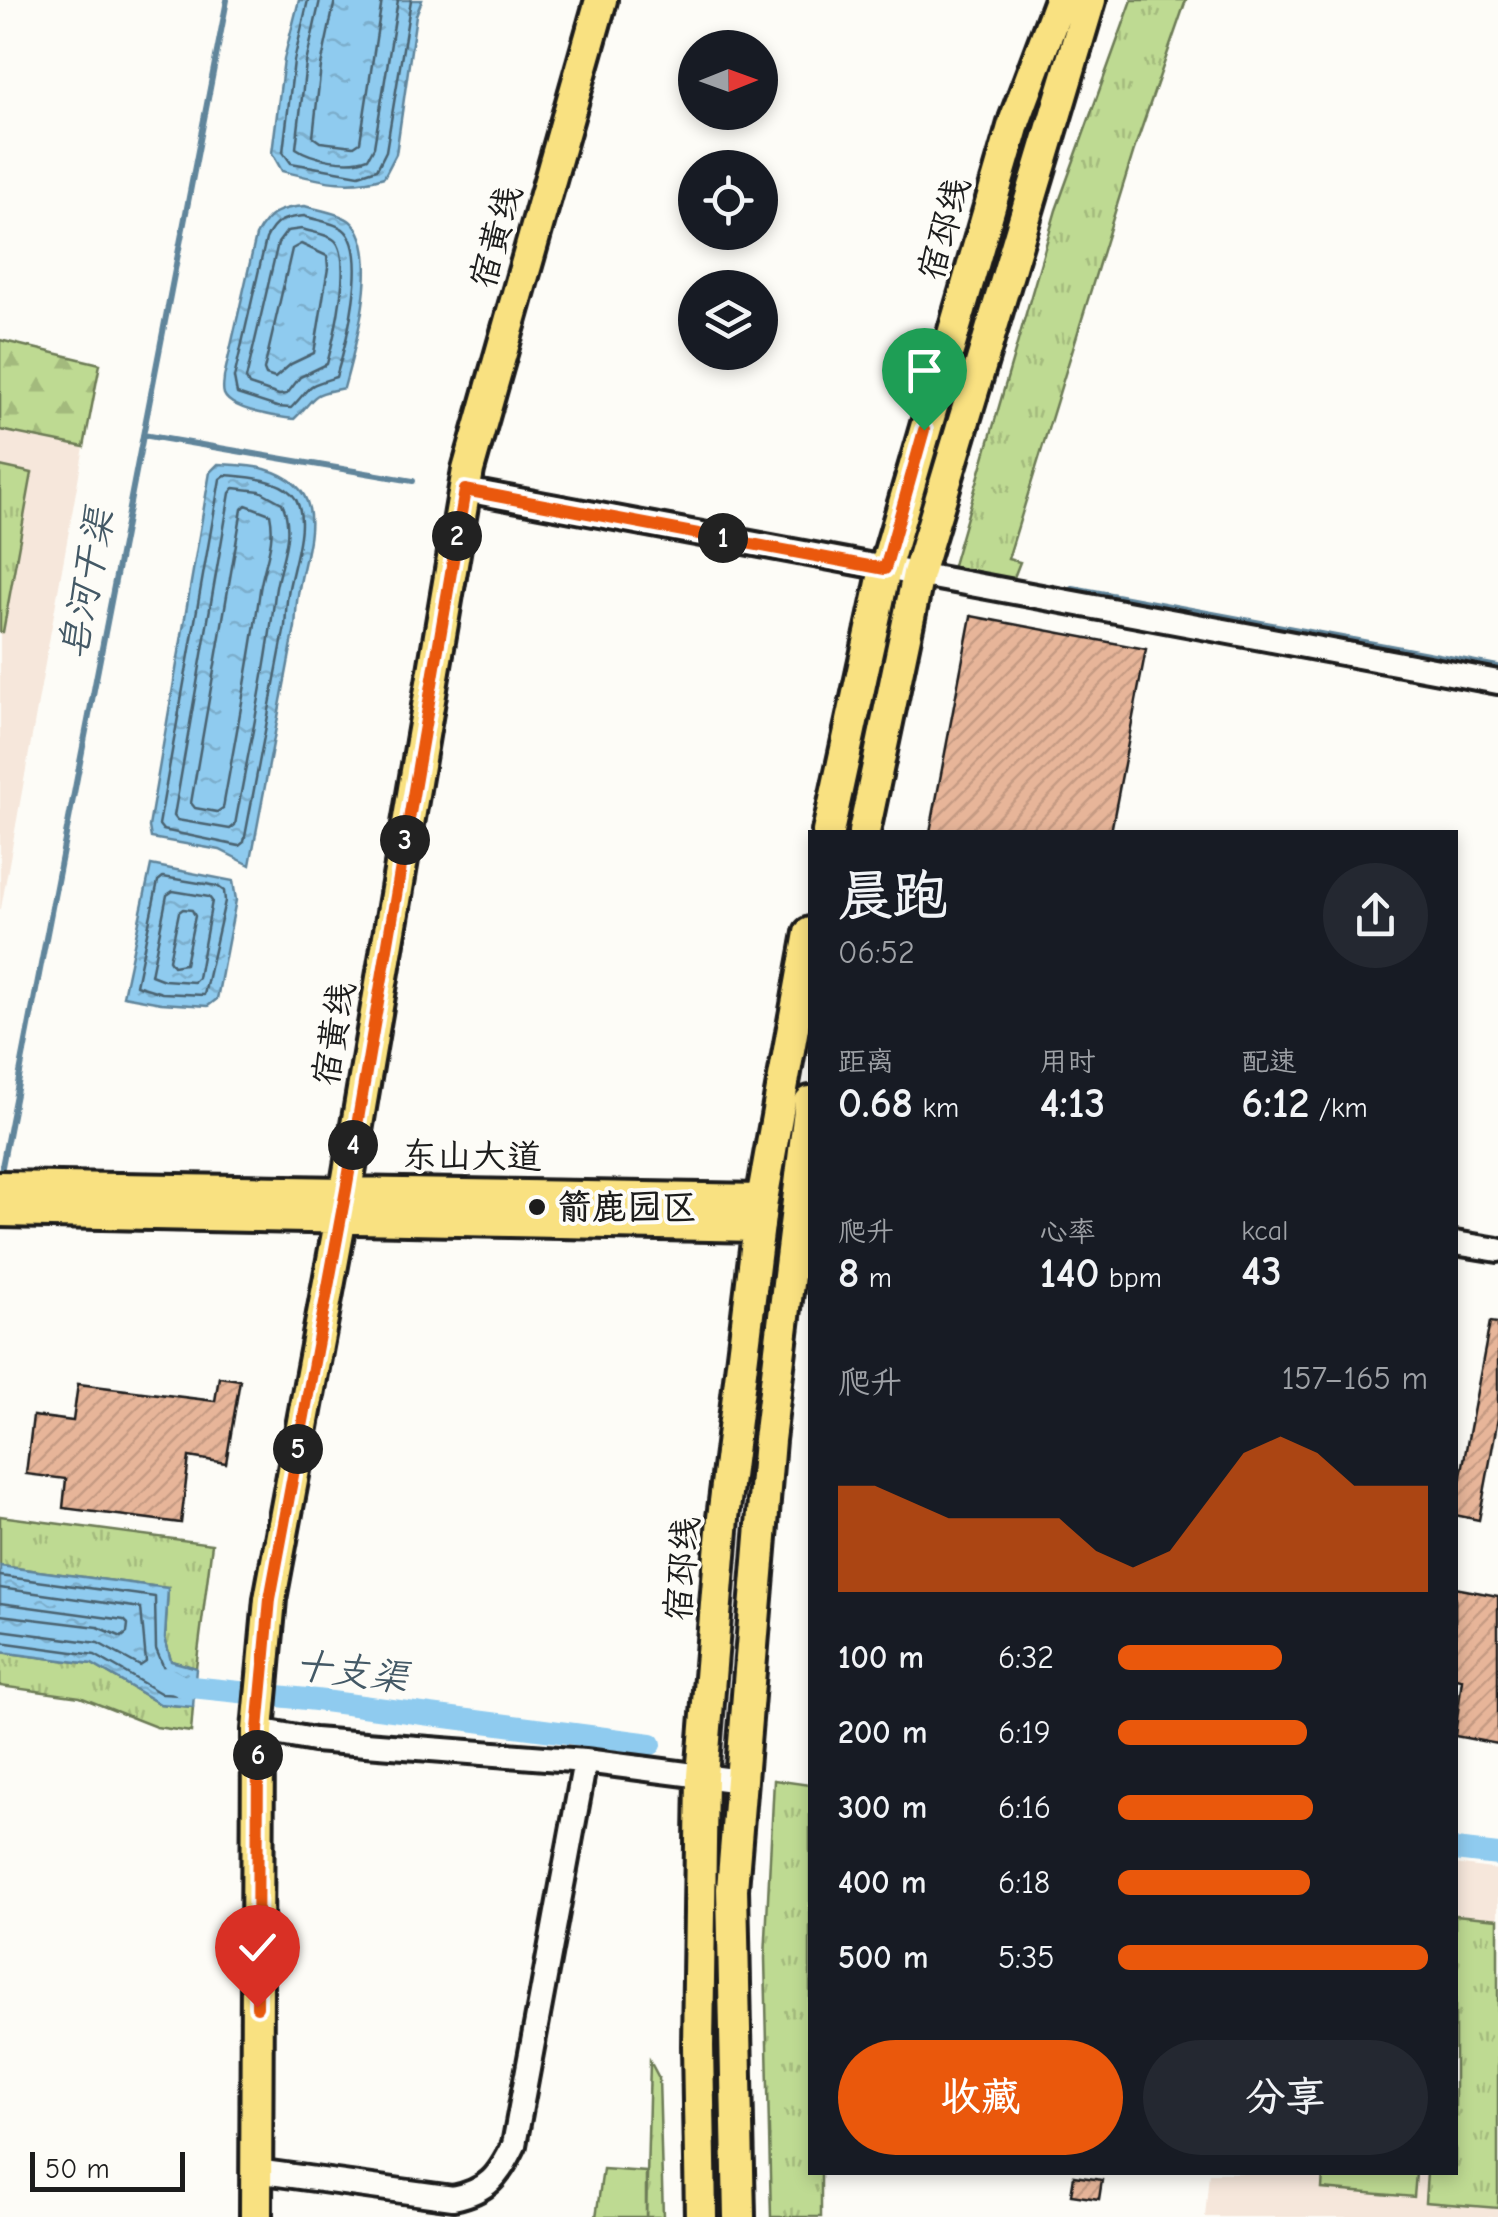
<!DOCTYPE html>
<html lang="zh">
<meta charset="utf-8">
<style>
:root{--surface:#171b24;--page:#242831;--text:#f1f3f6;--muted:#9ea1a6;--accent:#ea580c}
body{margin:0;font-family:"Comic Neue","LXGW WenKai TC",sans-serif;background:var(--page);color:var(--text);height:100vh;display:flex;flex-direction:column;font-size:38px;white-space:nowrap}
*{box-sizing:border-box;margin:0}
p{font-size:32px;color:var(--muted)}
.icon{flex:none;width:55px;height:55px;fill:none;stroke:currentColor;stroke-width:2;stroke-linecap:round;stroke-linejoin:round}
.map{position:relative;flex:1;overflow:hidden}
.panel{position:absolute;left:808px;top:830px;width:650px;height:1345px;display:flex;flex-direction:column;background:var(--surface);border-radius:0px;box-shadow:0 5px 15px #0003}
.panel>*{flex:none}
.needle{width:65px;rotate:89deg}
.tools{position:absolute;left:678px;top:30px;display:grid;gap:20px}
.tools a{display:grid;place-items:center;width:100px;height:100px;border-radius:50%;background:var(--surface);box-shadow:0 5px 15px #0003;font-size:50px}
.scale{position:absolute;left:30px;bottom:25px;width:155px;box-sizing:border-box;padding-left:10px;border:5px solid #1c1c1c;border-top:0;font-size:28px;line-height:35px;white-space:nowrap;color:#1c1c1c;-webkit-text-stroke:8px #fdfcf7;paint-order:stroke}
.pin{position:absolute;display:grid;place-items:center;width:85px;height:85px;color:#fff;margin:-102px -42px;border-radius:50% 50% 50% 0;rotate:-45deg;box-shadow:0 0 10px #0007}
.pin .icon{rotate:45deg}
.km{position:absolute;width:50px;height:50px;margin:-25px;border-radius:50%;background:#222;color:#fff;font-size:28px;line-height:50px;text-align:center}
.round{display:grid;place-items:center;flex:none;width:105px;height:105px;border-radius:52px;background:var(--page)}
.overview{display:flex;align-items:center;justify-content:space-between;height:170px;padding:0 30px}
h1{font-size:55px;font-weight:600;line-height:75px}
.figures{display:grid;grid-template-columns:repeat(3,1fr);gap:15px;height:170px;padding:10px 30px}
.figures div{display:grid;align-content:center}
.figures b{font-size:42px;font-weight:600}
.figures small{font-size:28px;font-weight:400}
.figures p{font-size:28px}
.chart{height:280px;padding:20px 30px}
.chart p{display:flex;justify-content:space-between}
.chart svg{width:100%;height:180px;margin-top:10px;fill:var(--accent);opacity:.7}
.action{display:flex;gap:20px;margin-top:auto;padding:20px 30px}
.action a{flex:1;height:115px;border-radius:60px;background:var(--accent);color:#fff;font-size:40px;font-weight:600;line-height:115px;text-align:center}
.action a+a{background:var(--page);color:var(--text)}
ul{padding:0 30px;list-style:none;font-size:32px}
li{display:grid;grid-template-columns:160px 120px 1fr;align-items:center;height:75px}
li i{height:25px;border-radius:12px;background:var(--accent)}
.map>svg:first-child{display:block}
</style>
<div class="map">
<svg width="1498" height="2217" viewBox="0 0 1498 2217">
<defs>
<pattern id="grass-tufts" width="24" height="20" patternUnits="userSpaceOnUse" patternTransform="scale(2.5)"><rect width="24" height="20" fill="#beda92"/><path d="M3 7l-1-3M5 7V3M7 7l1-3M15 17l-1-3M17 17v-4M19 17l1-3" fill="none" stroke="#a3ba7d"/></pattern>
<pattern id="forest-firs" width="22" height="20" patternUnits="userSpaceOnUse" patternTransform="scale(2.5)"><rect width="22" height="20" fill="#beda92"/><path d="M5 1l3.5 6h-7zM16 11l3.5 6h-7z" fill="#a3ba7d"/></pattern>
<pattern id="water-ripples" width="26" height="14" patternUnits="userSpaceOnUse" patternTransform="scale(2.5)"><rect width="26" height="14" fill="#8fcbef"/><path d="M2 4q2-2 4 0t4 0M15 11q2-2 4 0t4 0" fill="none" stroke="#7baecc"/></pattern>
<pattern id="building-hatch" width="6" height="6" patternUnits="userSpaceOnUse" patternTransform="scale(2.5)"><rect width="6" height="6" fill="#e7b599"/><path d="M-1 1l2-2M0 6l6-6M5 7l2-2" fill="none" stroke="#c69b83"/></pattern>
</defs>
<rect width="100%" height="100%" fill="#fdfcf7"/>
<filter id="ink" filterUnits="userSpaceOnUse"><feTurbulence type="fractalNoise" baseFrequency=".01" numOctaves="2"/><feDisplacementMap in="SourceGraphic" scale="20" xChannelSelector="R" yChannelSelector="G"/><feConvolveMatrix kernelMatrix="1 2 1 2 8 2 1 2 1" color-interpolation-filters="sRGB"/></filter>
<g filter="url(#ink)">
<!-- built -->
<path fill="#f6e7db" d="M0,430L84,447L0,914Z
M1455,1864L1498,1870V2217H1205L1209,2173L1455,2172Z"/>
<!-- grass -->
<path fill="url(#grass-tufts)" stroke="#6d7b57" stroke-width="2.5" d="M1132,0H1186L1134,150L1008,559L1020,562L1011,585L951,572L1056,210Z
M0,466L32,473L3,632H0Z
M0,1516L212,1544L196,1668L171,1661L165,1638L168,1588L0,1566Z
M0,1652L92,1664L160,1704L193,1707L191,1732L156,1727L80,1697L0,1686Z
M774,1780L810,1785V2172L821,2173V2217H771L765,1958Z
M1455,1915L1498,1919V2208L1425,2202L1427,2173L1455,2172Z
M650,2061L659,2078L663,2217H646Z"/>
<!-- forest -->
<path fill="url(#forest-firs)" stroke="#6d7b57" stroke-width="2.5" d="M0,340L100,364L84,447L0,430Z"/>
<!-- garden -->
<path fill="#beda92" stroke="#6d7b57" stroke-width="2.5" d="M603,2169L646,2172V2217H596Z
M1323,2173H1416L1414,2197L1322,2189Z"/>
<!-- water -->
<path fill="url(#water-ripples)" stroke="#61859b" stroke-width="2.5" d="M299,0H422L416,15L396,154L384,177C347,189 319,180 282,171L272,153L284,59Z
M305,206C318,210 340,213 350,221C384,248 354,352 344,388C306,395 319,396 294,419C279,417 230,410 224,394C222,388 224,383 224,377L256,236C268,212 280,208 305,206Z
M218,464C233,465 250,465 265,469C335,489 305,546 298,595C296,605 296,616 295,627L250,865L220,850L151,838L149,827L210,472Z
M151,865L233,881L236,900L217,999L208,1006L161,1003L123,996Z
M0,1566L168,1588L165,1638L171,1661L196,1668L193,1707L160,1704L92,1664L0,1652Z"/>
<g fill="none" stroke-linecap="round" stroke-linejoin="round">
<!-- shore -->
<path stroke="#4a6270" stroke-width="2.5" d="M308,0L294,61L283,152L291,163L359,175L377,169L386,151L411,0
M320,0L306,63L296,148C312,159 349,166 368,158L374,147L398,0
M335,0L321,66L313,137L320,142L354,146L360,142L382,0
M304,216C315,220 333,222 343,229C371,250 345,348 336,377C302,388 315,383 291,408L277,407L237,394L234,378L266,239C275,220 284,218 304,216Z
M302,229C311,232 325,234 333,239C355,253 333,342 327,364L300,377L287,394L279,395L249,385L246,379L278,243L287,231Z
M301,244L327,256L328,268L314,353L291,364L275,378L266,375L264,370L292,249Z
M225,475C246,477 276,478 292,494C313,516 291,569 288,594C286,604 286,615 285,626L244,842L239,846L163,830L159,825L220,479Z
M234,488L260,491L282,503C296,535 279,562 275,594C266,672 249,748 235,825L230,829L177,820L174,816L230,493Z
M246,505L270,514C276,542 264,563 260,590C250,663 236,735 223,808L217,812L195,808L191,803L242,509Z
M163,877L217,886L224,891L225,901L204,995L162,993L136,985L158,881Z
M173,891L209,897L212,901L198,978L194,982L164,980L151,975L167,895Z
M183,909L192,910L195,916L185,964L173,966L169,960L179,912Z
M0,1576L155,1597L156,1649L164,1668L184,1676V1692L180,1695L162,1694L95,1655L0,1642
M0,1588L141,1608L146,1662L140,1666L98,1643L0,1630
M0,1603L124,1620L128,1624L127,1633L122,1637L98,1627L0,1615"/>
<!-- stream -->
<path stroke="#61859b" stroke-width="6" d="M143,435L413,481
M1073,588L1498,667
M0,1177L227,0"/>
<!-- canal -->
<path stroke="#8fcbef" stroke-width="22" d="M166,1678L182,1686L316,1700L651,1744
M1455,1850L1498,1855"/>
</g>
<!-- building -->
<path fill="url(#building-hatch)" stroke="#1c1c1c" stroke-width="2.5" d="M971,616L1146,649L1111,832H930Z
M1490,1322L1498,1323V1418L1479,1520L1455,1515V1508Z
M219,1377L240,1380L226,1463L189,1457L181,1523L63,1508L66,1479L26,1474L33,1416L73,1421L78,1384L215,1401Z
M1455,1588L1498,1596V1744L1455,1736L1462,1679L1455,1678Z
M1074,2176L1102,2180L1099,2199L1071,2195Z"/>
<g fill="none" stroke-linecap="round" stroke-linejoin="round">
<!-- minor casing -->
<g stroke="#1c1c1c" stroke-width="30">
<path id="minor" d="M465,490L1498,682
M1455,1243L1498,1250
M258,1730L314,1740L585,1761L741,1781
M256,2171L453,2198C488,2191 499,2176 514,2145L585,1761"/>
</g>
<!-- major casing -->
<g stroke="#1c1c1c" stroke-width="38">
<path id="major" d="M828,832L885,569L1015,120L1060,0
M864,832L918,574L1090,0
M0,1187L762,1200
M0,1211L759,1226
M256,2217L258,1730L270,1599L346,1190L468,470L601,0
M701,2217L698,2046L702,1776L723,1518L762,1200L810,933
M739,2217L732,1889L769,1440L810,1102"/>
</g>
<!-- minor -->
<use href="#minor" stroke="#fdfcf7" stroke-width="22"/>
<!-- major -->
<use href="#major" stroke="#f9e181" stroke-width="30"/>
</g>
</g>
<g fill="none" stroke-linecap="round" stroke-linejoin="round" filter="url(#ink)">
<!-- route casing -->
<g stroke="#fff" stroke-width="20">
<path id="route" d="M257,2007L258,1730L270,1599L346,1190L465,490L885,569L924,430"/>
</g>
<!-- route -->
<use href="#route" stroke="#ea580c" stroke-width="12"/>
</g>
<!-- markers -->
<circle fill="#1c1c1c" stroke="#fdfcf7" stroke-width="4" cx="537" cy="1207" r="10"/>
<g text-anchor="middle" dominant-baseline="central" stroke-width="8" stroke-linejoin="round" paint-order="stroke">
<!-- street labels -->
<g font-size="35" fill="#1c1c1c" stroke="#fdfcf7">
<text transform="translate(944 229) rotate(-74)">宿邳线</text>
<text transform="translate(496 237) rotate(-74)">宿黄线</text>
<text transform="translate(334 1034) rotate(-80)">宿黄线</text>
<text transform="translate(472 1156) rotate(1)">东山大道</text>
<text transform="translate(682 1569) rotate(-85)">宿邳线</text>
</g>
<!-- poi labels -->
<g font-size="35" font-weight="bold" fill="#1c1c1c" stroke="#fdfcf7" text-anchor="start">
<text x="557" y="1207">箭鹿园区</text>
</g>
<!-- water labels -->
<g font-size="38" font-style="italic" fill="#445966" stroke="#fdfcf7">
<text transform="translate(87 584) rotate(-79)">皂河干渠</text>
<text transform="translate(351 1672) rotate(7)">十支渠</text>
</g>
</g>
</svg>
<div class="tools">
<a><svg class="needle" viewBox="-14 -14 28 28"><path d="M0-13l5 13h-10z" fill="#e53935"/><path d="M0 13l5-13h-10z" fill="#9ea1a6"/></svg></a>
<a><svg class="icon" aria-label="locate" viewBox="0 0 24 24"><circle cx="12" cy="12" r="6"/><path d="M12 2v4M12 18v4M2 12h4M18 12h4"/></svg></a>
<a><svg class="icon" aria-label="layers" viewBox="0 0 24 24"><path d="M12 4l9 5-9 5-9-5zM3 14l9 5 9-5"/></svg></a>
</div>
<div class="scale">50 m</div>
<div class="pin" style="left:924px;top:430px;background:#1e9e55"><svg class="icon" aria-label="arrive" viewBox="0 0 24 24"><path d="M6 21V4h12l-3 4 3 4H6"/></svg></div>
<div class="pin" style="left:257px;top:2007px;background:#d93025"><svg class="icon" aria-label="check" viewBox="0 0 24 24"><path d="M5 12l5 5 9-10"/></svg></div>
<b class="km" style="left:723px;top:538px">1</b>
<b class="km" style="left:457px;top:536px">2</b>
<b class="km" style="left:405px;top:840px">3</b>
<b class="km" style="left:353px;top:1145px">4</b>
<b class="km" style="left:298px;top:1449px">5</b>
<b class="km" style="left:258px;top:1755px">6</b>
<section class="panel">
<div class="overview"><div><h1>晨跑</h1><p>06:52</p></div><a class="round"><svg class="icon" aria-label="share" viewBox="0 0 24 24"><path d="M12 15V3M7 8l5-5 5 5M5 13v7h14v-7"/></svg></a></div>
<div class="figures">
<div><p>距离</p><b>0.68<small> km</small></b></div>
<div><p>用时</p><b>4:13</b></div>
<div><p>配速</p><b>6:12<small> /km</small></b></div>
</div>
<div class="figures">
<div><p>爬升</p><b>8<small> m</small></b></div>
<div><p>心率</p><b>140<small> bpm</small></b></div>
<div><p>kcal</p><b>43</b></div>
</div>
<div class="chart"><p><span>爬升</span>157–165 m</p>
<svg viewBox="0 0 160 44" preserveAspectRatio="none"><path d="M0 44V18L10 18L20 22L30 26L40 26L50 26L60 26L70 34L80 38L90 34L100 22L110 10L120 6L130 10L140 18L150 18L160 18V44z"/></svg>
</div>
<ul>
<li><b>100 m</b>6:32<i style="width:53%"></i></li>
<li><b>200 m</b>6:19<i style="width:61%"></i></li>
<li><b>300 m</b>6:16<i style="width:63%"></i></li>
<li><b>400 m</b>6:18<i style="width:62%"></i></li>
<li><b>500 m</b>5:35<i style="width:100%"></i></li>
</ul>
<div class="action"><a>收藏</a><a>分享</a></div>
</section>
</div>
